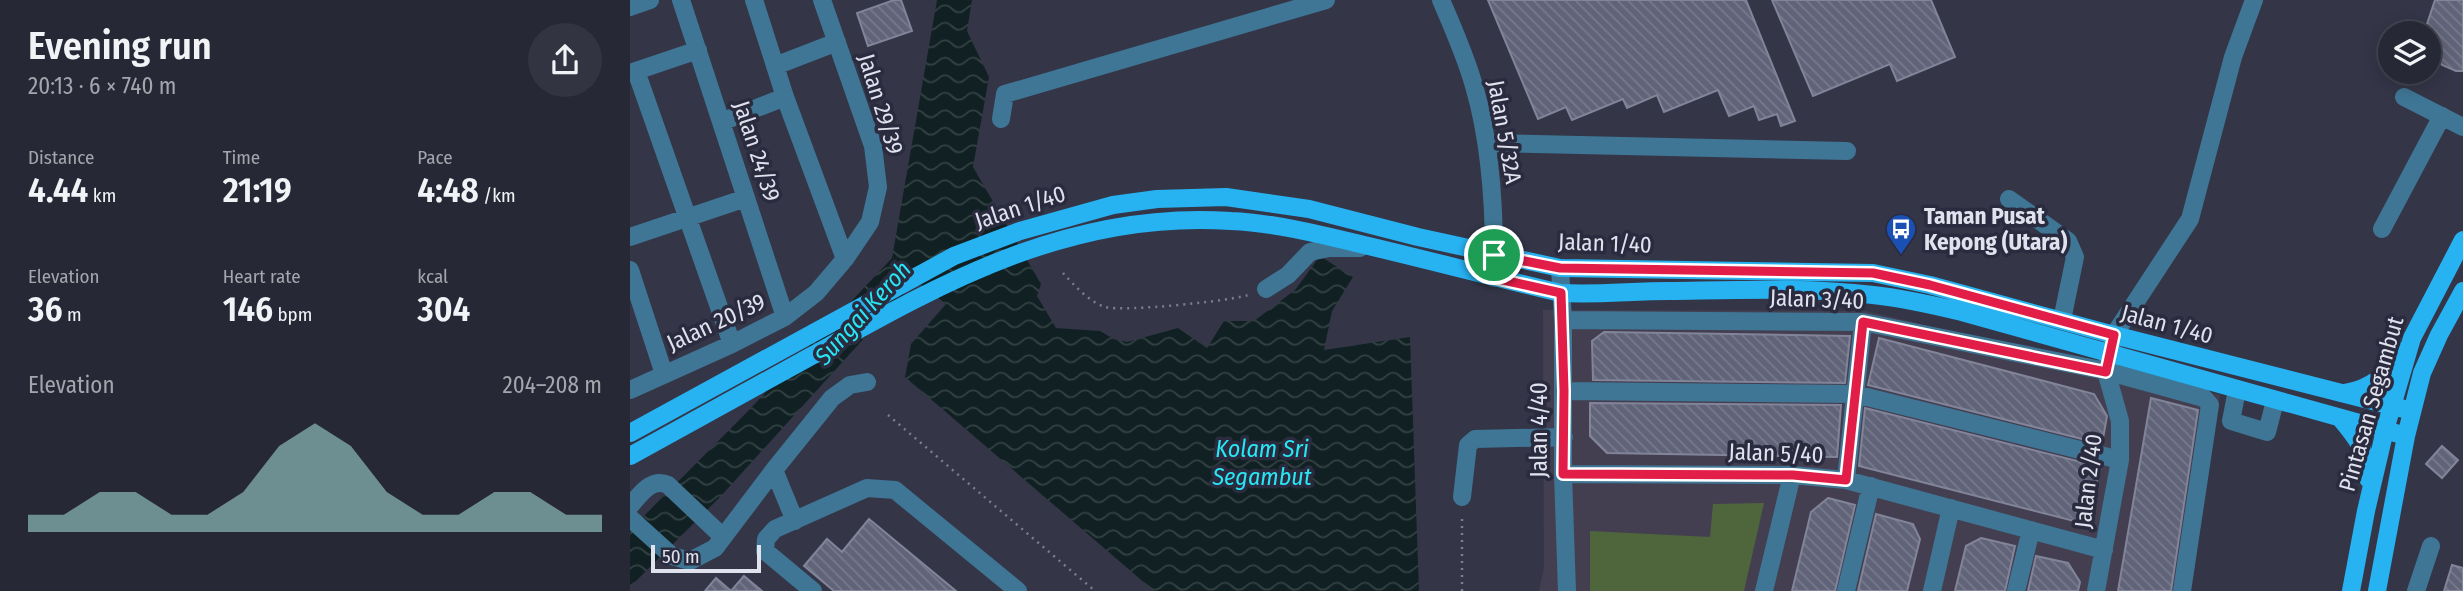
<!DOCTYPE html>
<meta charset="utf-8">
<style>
:root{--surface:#272836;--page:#333442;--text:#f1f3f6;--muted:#a4a6ad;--line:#434451;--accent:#8bbbb9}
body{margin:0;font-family:"Fira Sans Condensed",sans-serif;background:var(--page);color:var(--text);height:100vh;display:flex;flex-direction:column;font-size:26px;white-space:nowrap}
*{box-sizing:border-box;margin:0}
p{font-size:23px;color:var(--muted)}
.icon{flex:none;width:38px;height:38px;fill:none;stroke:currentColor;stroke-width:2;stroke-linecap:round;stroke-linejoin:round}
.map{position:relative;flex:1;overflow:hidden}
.side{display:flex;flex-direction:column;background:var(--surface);width:630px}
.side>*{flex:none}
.fabs{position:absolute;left:1748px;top:21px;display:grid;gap:14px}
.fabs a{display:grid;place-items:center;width:63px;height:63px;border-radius:50%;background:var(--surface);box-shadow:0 4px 18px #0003,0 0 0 2px var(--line);font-size:35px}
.scale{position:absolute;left:21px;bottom:18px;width:110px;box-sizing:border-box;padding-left:7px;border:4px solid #e0e2ee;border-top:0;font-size:19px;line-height:24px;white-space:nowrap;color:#e0e2ee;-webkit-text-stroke:5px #2a2b3e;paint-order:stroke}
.pin{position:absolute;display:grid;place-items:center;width:60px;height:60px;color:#fff;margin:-30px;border:4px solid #fff;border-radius:50%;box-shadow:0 2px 7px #0007}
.round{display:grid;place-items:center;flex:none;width:74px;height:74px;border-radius:37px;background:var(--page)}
.overview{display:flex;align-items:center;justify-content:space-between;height:119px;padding:0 28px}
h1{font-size:38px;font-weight:600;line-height:52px}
.figures{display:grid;grid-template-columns:repeat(3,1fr);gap:10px;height:119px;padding:7px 28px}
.figures div{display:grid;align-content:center}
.figures b{font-size:35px;font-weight:600}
.figures small{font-size:19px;font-weight:400}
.figures p{font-size:19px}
.chart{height:196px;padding:14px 28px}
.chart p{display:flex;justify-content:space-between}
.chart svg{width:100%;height:126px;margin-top:7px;fill:var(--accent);opacity:.7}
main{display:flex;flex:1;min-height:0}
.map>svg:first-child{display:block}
</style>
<main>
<section class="side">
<div class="overview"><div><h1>Evening run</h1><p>20:13 · 6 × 740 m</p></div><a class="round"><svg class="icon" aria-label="share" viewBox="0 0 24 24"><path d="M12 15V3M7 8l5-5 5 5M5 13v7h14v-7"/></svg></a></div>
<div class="figures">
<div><p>Distance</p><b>4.44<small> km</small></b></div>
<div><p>Time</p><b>21:19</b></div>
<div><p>Pace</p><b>4:48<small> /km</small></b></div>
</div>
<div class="figures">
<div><p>Elevation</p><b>36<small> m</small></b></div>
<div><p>Heart rate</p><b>146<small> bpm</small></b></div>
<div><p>kcal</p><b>304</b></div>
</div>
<div class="chart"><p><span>Elevation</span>204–208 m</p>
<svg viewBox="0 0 160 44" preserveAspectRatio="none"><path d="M0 44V38L10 38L20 30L30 30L40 38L50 38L60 30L70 14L80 6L90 14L100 30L110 38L120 38L130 30L140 30L150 38L160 38V44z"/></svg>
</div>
</section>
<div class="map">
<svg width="1833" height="591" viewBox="0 0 1833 591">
<defs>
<pattern id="water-waves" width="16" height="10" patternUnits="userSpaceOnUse" patternTransform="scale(1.75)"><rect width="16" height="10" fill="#112123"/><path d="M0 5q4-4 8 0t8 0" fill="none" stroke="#334143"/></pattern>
<pattern id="building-back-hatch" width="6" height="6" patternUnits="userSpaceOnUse" patternTransform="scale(1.75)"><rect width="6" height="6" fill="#616378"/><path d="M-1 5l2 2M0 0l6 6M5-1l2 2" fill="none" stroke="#77798c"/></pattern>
</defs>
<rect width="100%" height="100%" fill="#343648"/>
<!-- commercial -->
<path fill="#443f50" d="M913,310L1236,311L1590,395L1561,591H909L914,568Z"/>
<!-- park -->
<path fill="#4f663d" d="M1134,503L1114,591H960V531L1080,537L1083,504Z"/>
<!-- water -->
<path fill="url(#water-waves)" d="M307,0H342L337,31L359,77L343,167L411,284L407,296L426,328L470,331L484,339L497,342L548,328L577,348L594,321H624L665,290L690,256L723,277L702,311L694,350L780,337L789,591H524L275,377L281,344L316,304L286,281L91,496L0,587V530L119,410L262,258Z"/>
<!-- building -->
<path fill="url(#building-back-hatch)" stroke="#82849a" stroke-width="2" d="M264,0H271L282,31L238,46L227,13Z
M858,0H1116L1165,121L1151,126L1147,114L1129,120L1124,106L1099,116L1088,90L1034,112L1027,95L997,108L993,99L942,120L936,107L908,119Z
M1142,0H1301L1325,57L1267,81L1260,64L1183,96Z
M1805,0H1833V71H1826L1812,65L1801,55L1799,49V33H1794Z
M974,332L1220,336L1215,383L963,380L962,341Z
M1249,338L1464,394L1477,416L1472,444L1238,385Z
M1521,398L1568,410L1541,591H1488Z
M960,403L1211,405L1207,457L977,453L960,436Z
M1235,408L1471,467L1458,512L1444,521L1229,466Z
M1812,446L1828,460L1812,478L1796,464Z
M1198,498L1225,505L1205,591H1162L1181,512Z
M1246,514L1283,524L1290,539L1277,591H1228Z
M239,519L326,591H204L174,566L197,539L212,552Z
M1351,538L1385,546L1375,591H1325L1336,546Z
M1406,556L1438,563L1450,582L1448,591H1398Z
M1822,565L1833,568V591H1814Z
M114,576L132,591H75L86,578L101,591Z"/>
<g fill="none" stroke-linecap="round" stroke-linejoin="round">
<!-- path -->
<path stroke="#7c7e8d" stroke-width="2.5" stroke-dasharray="2 5" stroke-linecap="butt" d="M433,273C444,285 459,302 475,307C494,312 603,301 622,294
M258,415L465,591
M832,591V514"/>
<!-- minor -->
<path stroke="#3f7695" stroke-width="18" d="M51,0L155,317
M124,0L155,97L215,259
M811,0C823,28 836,57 844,86C862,147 865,215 864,278
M0,7L20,0
M145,66L207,42
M6,71L102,344
M0,73L68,50
M1774,97L1833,127
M371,119L375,94L696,0
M91,122L155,97
M857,143L1217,151
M1379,199L1438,241L1445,257L1432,320
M1752,229L1812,116
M0,237L116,198
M930,268L933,320V474L937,591
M0,270L34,374
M636,289L658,275L680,252L699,248H730
M933,320L1233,322L1476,371L1574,398L1580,405L1552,591
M0,390L102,344L155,317L186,293L215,259L240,222L248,187L243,146L192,0
M1607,390L1601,421L1637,432L1645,401
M934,391L1225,394L1490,460
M933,474L1162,475L1216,480L1474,550
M1216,480L1233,322
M832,497L838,445L845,439L934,437
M0,506C10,495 21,477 38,485L93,537
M0,518L42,556L60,561L85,548L144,470
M165,521L144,470L202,398L220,385L237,382
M183,591L135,551L136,539L145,529L237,488L265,490L388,591
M1134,591L1162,475
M1216,591L1241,486
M1302,591L1321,508
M1386,591L1401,530
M1466,591L1490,460V421L1476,371L1484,335L1560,219L1603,57L1624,0
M1786,591L1801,546"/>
<!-- major -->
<path stroke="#27b2f2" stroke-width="18" d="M1715,393C1742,389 1760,372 1775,350
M1710,418C1726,437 1739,453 1738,479
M0,433L324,256L390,231L483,205L527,199L596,197L679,209L788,237L930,268L1243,273L1300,285L1484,335L1782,411
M0,456C62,422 123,388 185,354C316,280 444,210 601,221C643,223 685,233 726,243C794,259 862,277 931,293C967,295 1003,291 1039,291C1107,290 1175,287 1243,295C1273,298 1303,305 1332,312L1776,436
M1721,591L1736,511L1755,430L1782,338L1833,240
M1747,591L1776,436L1792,373L1809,335L1833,291"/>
</g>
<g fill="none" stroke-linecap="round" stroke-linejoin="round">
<!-- route casing -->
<g stroke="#fff" stroke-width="14">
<path id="route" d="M864,255L930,268L1243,273L1300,285L1484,335L1476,372L1233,322L1216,480L1163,475L933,474L934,391L931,293L864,278Z"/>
</g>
<!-- route -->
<use href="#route" stroke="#e11d48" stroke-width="9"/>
</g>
<!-- icons -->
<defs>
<g id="bus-pin" transform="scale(1.575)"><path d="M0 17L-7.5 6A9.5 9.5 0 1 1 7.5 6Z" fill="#1a4fb4" stroke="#2a2b3e"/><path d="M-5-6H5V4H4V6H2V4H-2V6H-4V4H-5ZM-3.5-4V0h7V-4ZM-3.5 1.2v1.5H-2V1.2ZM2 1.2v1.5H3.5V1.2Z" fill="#fff"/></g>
</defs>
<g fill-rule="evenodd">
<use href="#bus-pin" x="1271" y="229"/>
</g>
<g text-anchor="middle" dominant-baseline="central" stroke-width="7" stroke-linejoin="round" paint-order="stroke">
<!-- street labels -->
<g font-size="23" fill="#e0e2ee" stroke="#2a2b3e">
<text transform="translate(251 104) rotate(73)">Jalan 29/39</text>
<text transform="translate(875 132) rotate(80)">Jalan 5/32A</text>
<text transform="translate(127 151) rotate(72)">Jalan 24/39</text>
<text transform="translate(390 207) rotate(-18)">Jalan 1/40</text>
<text transform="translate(975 243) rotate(2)">Jalan 1/40</text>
<text transform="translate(1187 299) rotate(2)">Jalan 3/40</text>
<text transform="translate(86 322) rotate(-25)">Jalan 20/39</text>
<text transform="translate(1537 324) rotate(15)">Jalan 1/40</text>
<text transform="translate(1741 404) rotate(-74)">Pintasan Segambut</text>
<text transform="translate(909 430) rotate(-90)">Jalan 4/40</text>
<text transform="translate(1146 453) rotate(2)">Jalan 5/40</text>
<text transform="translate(1458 481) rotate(-83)">Jalan 2/40</text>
</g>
<!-- poi labels -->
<g font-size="23" font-weight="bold" fill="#e0e2ee" stroke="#2a2b3e" text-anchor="start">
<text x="1294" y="216">Taman Pusat<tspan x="1294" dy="26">Kepong (Utara)</tspan></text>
</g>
<!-- water labels -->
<g font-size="24" font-style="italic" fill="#27e7f4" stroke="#2a2b3e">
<text transform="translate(233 313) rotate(-48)">Sungai Keroh</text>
<text x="632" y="449">Kolam Sri<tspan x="632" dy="28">Segambut</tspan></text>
</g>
</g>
</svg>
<div class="fabs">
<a><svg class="icon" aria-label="layers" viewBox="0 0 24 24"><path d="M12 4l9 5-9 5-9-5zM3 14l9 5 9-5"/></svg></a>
</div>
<div class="scale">50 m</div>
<div class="pin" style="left:864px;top:255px;background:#1e9e55"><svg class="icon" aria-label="arrive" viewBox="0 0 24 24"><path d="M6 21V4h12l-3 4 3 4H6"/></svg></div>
</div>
</main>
